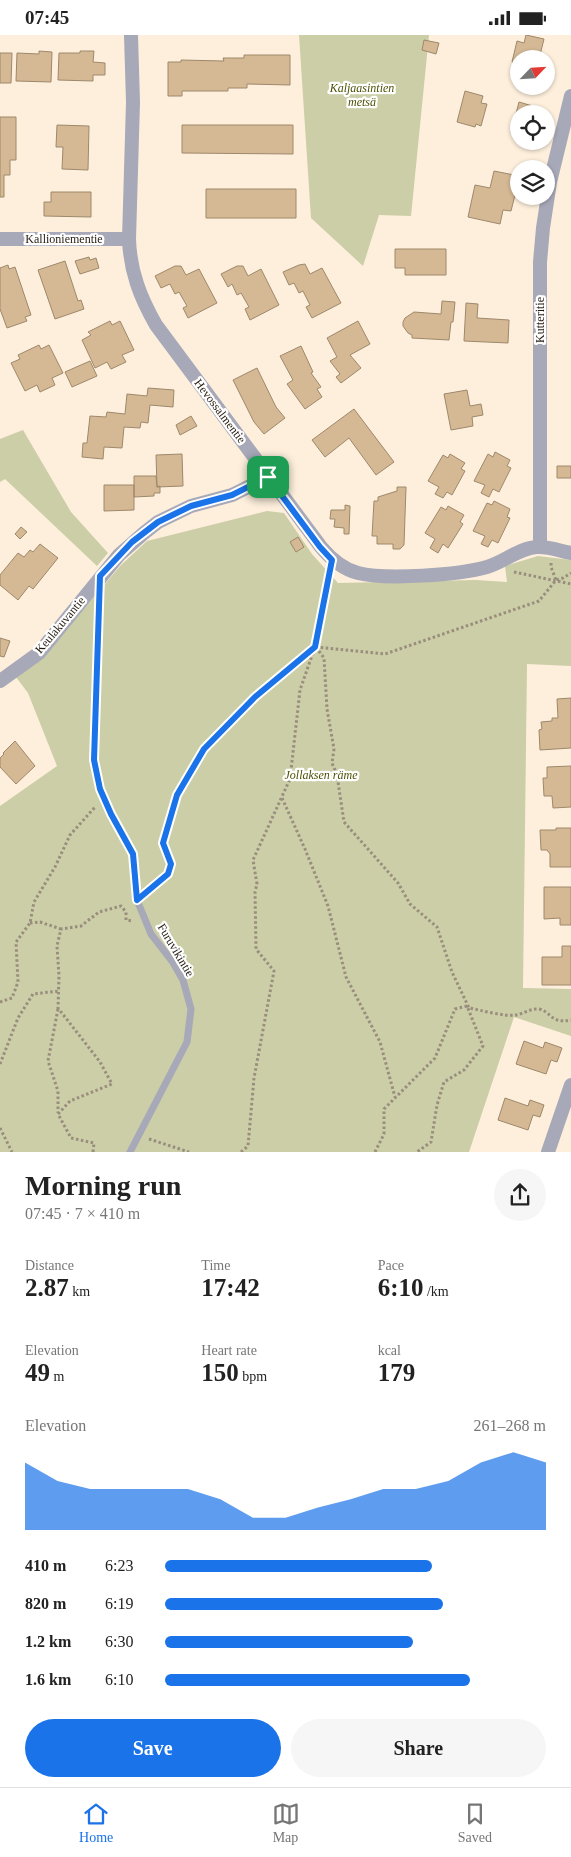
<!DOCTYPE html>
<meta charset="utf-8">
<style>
:root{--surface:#fff;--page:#f6f6f6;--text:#222;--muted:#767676;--line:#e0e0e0;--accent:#1a73e8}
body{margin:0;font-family:Georgia,serif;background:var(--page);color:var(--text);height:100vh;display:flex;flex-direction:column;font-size:19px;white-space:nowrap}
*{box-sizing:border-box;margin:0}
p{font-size:16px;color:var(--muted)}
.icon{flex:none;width:28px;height:28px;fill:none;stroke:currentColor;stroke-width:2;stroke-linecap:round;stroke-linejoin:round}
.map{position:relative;height:1117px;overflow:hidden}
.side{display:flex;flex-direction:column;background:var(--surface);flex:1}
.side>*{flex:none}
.needle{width:32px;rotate:65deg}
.controls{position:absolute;left:510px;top:15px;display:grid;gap:10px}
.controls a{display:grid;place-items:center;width:45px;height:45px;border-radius:50%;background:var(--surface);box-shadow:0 1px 4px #0004;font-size:25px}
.pin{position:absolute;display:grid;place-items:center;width:42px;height:42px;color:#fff;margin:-21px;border-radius:10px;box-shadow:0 2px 8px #0006}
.round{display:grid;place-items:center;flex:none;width:52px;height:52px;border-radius:26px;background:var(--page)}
.head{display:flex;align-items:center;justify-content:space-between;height:85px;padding:0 25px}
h1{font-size:28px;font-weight:600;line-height:38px}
.figures{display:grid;grid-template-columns:repeat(3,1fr);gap:8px;height:85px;padding:5px 25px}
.figures div{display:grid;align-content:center}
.figures b{font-size:25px;font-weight:600}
.figures small{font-size:14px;font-weight:400}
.figures p{font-size:14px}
.chart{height:140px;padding:10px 25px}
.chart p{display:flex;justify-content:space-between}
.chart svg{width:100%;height:90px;margin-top:5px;fill:var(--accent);opacity:.7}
.cta{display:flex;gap:10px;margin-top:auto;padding:10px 25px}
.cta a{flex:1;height:58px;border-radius:30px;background:var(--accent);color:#fff;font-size:20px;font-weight:600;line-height:58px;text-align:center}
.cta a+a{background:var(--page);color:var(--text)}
ul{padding:0 25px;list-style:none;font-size:16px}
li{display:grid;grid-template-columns:80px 60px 1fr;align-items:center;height:38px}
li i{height:12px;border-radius:6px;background:var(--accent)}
.status{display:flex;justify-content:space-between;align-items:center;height:35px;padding:0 25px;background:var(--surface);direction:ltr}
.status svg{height:14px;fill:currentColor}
.dock{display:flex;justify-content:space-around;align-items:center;height:70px;border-top:1px solid var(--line);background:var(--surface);font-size:14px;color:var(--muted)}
.dock a{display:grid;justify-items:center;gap:2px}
.dock .on{color:var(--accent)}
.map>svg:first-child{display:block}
</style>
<div class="status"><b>07:45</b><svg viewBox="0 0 49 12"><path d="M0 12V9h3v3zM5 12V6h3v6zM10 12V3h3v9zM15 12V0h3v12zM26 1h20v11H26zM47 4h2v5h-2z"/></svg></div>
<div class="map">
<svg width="571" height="1117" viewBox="0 0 571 1117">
<rect width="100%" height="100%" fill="#fdefdc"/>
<!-- green -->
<path fill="#cbcea6" d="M299,0H429L411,181L379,180L363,231L311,183Z
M23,395L71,477L108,518L97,531L5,444L0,447V404Z
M267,476L284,478L312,519L338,548L476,545L507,547L505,531L538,521L571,525V631L527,629L523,953L571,954V1001L514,982L469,1117H0V771L57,731L28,658L16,642L77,582L121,530L147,506Z"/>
<!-- building -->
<path fill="#d5b995" stroke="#9e886b" d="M526,0L544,4L539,24H519V28L512,27L517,6L524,8Z
M424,5L439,8L436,19L422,15Z
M39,16L52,17L51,47L16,46L17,18L39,19Z
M80,16H94L93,27L105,28V40H93V46L58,45L59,18H80Z
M0,18H12L11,48H0Z
M244,20H290V50L247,49V53H228V56H182V61H168V27H181V25L224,26L223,23H244Z
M465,56L483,61L481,68L487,69L481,91L476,89L475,92L457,87Z
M519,67L536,72L534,79H519V101L511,98Z
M0,82H16V125H10V140H4V162H0Z
M57,90L89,91L88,135L62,134L63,112H56Z
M182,90H293V119L182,118Z
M494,136L519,141V160H515L511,176L503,175L500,189L468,182L475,150L490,153Z
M206,154H296V183H206Z
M51,157H91V182L44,181V167H51Z
M395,214H446V240H405V233H395Z
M89,222L90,225L96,223L99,233L80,239L75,226Z
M65,226L78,266L81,265L84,274L55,284L38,235Z
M305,229L310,239L322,233L341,268L312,283L306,272L310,270L303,256L299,258L294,248L289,250L283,237L299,230Z
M8,230L9,234L15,232L31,280L25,282L27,286L7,293L0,274V233Z
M175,231H181L186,240L199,234L217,268L188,283L183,273L187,271L179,257L175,259L170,249L161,253L155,241Z
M237,231H243L248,241L261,234L279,270L250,285L245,274L249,272L241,258L237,260L232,249L228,252L221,239Z
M442,266L455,267L453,287H451L449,305L412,303V300L408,298L403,291V287L405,283L414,277L441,279Z
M466,268L478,269L477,283L509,285L508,308L464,306Z
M110,286L112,290L120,286L134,315L122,320L126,327L111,334L107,327L95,333L82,305L91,300L88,297Z
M358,286L370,309L350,320L361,333L341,348L336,342L340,339L330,326L337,322L327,303Z
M39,310L41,314L49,310L63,338L52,343L55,350L40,357L37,350L25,356L11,328L20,324L18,320Z
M301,311L313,337L311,338L321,352L317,354L322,362L305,374L287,349L293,345L280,321Z
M90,326L97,341L72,352L65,337Z
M257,333L276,372L285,383L264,399L254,387L233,345Z
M148,353L174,355L173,372L150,370L148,388L141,387L140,393L124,392L122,413L104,412L103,424L82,422L83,408H87L90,381L106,382L107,377L125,379L127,359L147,361Z
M467,355L470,371L481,369L483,380L472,382L473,391L451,395L444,359Z
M354,374L394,427L376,440L349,403L325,422L312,405Z
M191,381L197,391L180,400L176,390Z
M495,417L510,425L507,431L511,433L499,457L493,454L489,462L481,458L485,450L474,446L488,419L493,422Z
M182,419L183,451L157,452L156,420Z
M450,419L465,428L461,434L465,436L452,460L447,457L443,463L435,459L439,452L428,446L443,420L448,423Z
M557,431H571V443H557Z
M134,441H156L157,452L160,451V458H154V461L134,462Z
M104,450H134V475L104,476Z
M397,452H406L404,510L400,514H393V509H377V501H372L374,466H378V462L397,456Z
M494,466L510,474L507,482L510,483L498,508L492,505L488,512L481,509L485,501L473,496L487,468L492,470Z
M345,470L350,471L349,499H344V493L334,492L335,484H330L331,475H345Z
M448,471L464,480L460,487L463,489L448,513L443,509L438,518L430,513L435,504L425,498L441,472L446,475Z
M21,492L27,497L20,504L15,499Z
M298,502L304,512L296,517L290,507Z
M40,509L58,523L33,554L29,551L18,565L0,550V540L18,518L24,522L30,515L33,517Z
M0,603L10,606L4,622L0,621Z
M571,663V713L540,715L539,695L542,694L541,687L552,686V683H558L557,664Z
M15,706L35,731L16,749L0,732V723L4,719L3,718Z
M571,731V772L553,773L552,761H544L543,743H547V732Z
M556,793H571V832H550V819L547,815H541L540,795H556Z
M544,852H571V890H560V883L544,884Z
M562,911H571V950H542V922H562Z
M524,1006L543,1013L545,1007L562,1013L557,1027L551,1025L546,1039L516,1029Z
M505,1063L528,1071L530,1065L544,1070L540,1082L533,1080L528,1095L498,1085Z"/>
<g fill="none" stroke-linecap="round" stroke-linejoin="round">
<!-- path -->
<path stroke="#998d7e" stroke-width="3" stroke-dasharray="2.5 2.5" stroke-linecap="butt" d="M551,528V532L556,545
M514,537L571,549
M316,612L324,623L327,674L334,714L332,728L337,740L344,787L398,848L410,869L437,892L452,937L469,973C480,975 506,982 516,980C523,979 531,973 539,974C552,977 550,989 571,985
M282,763L305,814L328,871L346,942L380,1007L395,1062
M147,856L168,839L171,829L163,808L177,760L204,714L255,662L315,612L385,619L539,566L556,545L563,543L571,538
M30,888L40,887L61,894
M0,967L12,963L18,947L16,907L30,888L34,867L55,832L70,800L96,771
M58,974L48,1026L58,1056V1078
M0,1029L18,983L33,959L59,956
M0,1093L12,1117
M149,1104L189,1117
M93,1117L94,1108L71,1103L58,1079L70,1066L112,1049L100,1027L58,973L59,941L57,911L61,894L81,891L99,877L121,871L126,877V885L133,886
M241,1117L248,1111L254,1043L274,936L256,914L255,857L257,849L253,825L290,744L300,655L315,612L329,540
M375,1117L384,1099V1074L435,1023L455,974L467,971L483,1011L464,1035L444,1047L437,1070L431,1107L417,1117"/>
<!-- lane -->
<path stroke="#a7a8b8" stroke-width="7" d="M100,547L94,725L100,754L111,779L133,819L137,865L151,899L172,926L183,945L191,974L187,1007L130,1117"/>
<!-- street -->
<path stroke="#a7a8b8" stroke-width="14" d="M131,0L133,67L129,204C130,236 140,262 156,290L321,512C331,524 342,534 358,538C386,545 459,540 487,532C504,527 519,513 537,512C548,511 560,516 571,518
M0,204H129
M540,512V227L543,193L550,147L571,61
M0,646L39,618L119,520L144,498L158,487L191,471L232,460L268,442
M548,1117L571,1050"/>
</g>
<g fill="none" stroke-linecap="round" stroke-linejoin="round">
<!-- route casing -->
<g stroke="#fff" stroke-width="10">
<path id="route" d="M268,442L320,512L332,525L315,612L255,662L204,714L177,760L163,808L171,829L168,839L137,865L133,819L111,779L100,754L94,725L100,541L132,507L158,487L191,471L232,460Z"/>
</g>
<!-- route -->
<use href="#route" stroke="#1a73e8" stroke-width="6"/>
</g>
<g text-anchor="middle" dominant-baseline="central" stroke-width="4.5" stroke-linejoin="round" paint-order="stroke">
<!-- park labels -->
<g font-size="12" font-style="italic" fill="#4e5005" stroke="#fff">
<text x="362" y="53">Kaljaasintien<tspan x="362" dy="14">metsä</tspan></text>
<text x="321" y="740">Jollaksen räme</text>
</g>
<!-- street labels -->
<g font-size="12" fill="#231a0f" stroke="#fff">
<text x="64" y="204">Kallioniementie</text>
<text transform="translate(540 285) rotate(-90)">Kutteritie</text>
<text transform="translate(220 376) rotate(53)">Hevossalmentie</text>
<text transform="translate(60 590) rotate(-50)">Keulakuvantie</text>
<text transform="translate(176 915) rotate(59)">Furuvikintie</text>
</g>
</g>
</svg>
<div class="controls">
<a><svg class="needle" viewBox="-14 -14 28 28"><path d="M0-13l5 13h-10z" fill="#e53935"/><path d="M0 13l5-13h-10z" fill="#767676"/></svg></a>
<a><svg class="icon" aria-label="locate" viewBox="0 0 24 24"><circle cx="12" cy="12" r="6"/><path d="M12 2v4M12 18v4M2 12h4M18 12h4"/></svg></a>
<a><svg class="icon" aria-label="layers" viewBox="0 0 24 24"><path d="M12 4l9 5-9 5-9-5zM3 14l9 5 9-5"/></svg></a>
</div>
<div class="pin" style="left:268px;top:442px;background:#1e9e55"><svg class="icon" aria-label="arrive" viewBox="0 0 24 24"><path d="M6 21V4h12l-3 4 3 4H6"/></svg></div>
</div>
<section class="side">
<div class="head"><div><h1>Morning run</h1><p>07:45 · 7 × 410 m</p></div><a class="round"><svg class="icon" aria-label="share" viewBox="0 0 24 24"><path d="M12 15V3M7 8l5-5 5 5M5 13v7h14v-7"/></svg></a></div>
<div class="figures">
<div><p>Distance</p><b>2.87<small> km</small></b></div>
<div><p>Time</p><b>17:42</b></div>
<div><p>Pace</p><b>6:10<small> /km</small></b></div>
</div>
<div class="figures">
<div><p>Elevation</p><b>49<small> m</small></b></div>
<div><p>Heart rate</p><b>150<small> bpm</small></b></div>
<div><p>kcal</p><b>179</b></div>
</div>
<div class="chart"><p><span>Elevation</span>261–268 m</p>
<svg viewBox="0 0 160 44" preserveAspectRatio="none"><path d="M0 44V11L10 20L20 24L30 24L40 24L50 24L60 29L70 38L80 38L90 33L100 29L110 24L120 24L130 20L140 11L150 6L160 11V44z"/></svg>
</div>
<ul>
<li><b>410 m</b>6:23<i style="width:70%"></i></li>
<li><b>820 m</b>6:19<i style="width:73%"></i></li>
<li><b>1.2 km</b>6:30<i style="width:65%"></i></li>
<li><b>1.6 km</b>6:10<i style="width:80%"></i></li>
</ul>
<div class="cta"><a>Save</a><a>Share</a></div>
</section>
<nav class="dock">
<a class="on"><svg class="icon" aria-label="home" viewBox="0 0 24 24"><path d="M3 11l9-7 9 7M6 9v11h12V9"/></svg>Home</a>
<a><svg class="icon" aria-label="map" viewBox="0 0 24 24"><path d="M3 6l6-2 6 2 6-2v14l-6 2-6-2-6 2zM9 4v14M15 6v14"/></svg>Map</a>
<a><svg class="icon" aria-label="saved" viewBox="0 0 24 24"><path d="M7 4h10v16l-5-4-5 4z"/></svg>Saved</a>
</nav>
